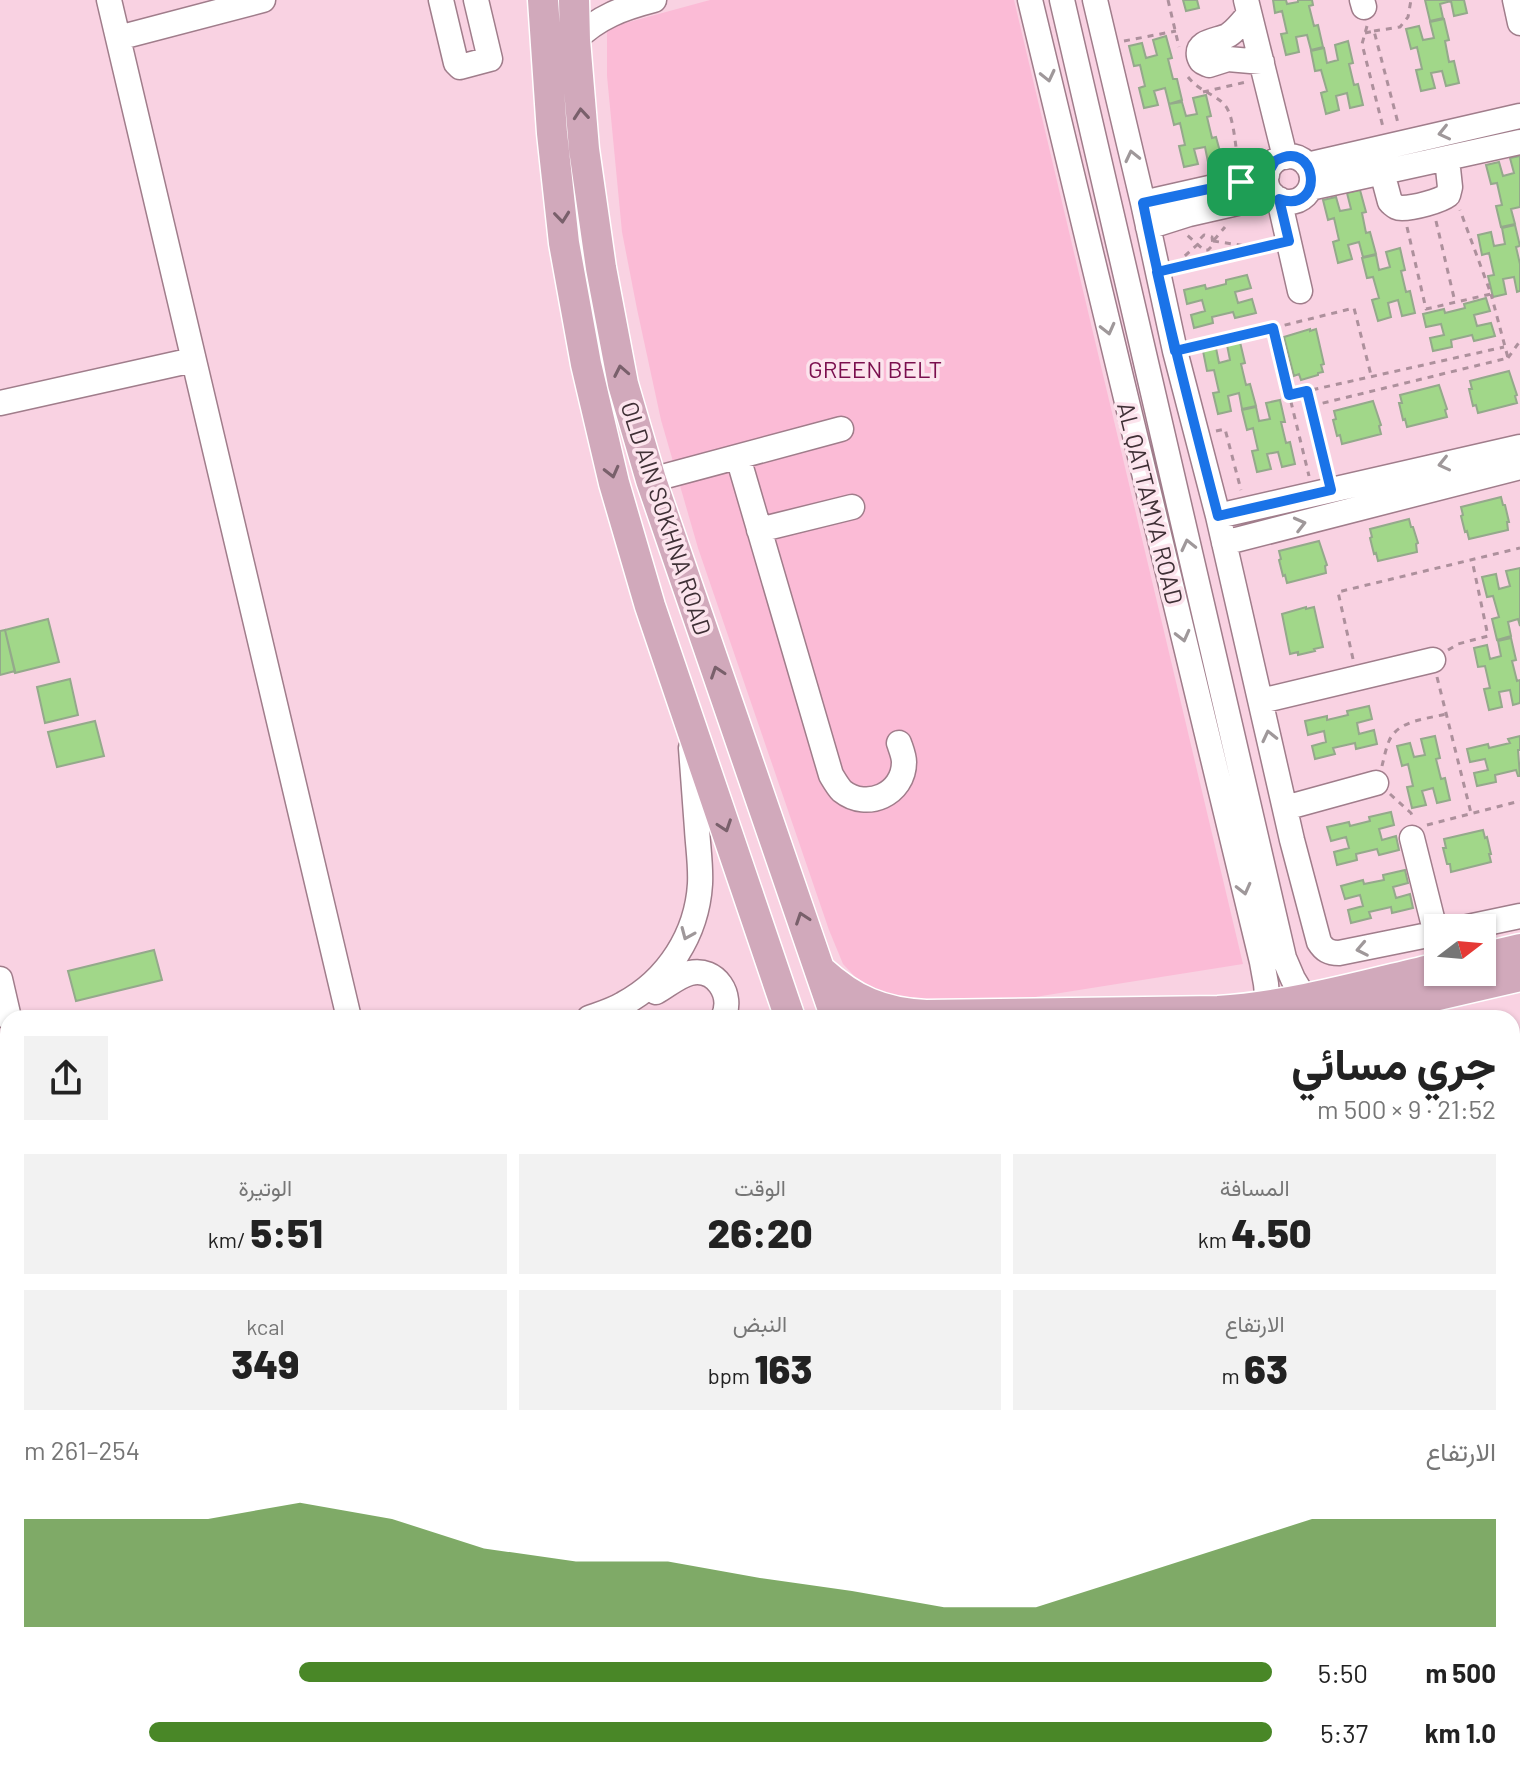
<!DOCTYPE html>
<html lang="ar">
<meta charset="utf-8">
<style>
:root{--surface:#fff;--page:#f2f2f2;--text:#222;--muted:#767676;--accent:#498727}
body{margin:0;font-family:Barlow,Vazirmatn,sans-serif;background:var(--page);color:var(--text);direction:rtl;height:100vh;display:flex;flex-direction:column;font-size:30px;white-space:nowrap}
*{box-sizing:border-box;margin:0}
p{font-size:26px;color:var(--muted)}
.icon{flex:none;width:44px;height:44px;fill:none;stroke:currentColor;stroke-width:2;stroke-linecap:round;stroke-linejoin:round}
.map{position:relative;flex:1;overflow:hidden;direction:ltr}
.sheet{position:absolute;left:0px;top:1010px;width:1520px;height:768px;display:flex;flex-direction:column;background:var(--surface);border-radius:24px 24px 0 0;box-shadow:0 2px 6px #0004;direction:rtl}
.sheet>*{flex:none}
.needle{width:52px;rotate:74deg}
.fabs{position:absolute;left:1424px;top:914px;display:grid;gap:16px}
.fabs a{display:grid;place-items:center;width:72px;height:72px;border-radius:0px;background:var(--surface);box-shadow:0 2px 6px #0004;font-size:40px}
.pin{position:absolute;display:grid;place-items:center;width:68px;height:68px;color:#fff;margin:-34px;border-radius:16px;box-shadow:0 4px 12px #0006}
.round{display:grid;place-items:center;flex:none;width:84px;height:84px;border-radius:0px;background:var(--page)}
.summary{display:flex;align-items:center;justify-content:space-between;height:136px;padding:0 24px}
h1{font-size:44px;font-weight:800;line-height:60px}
.metrics{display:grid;grid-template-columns:repeat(3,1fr);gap:12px;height:136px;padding:8px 24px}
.metrics div{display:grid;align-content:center;border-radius:0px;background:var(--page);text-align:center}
.metrics b{font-size:40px;font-weight:800}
.metrics small{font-size:22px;font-weight:400}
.metrics p{font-size:22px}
.chart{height:224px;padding:16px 24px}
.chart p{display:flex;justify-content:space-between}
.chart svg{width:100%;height:144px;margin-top:8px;fill:var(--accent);opacity:.7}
ul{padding:0 24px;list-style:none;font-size:26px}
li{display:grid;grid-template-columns:128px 96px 1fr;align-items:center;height:60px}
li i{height:20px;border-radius:10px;background:var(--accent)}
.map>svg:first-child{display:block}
</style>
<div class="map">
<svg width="1520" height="1778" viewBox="0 0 1520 1778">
<rect width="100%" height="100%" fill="#f9d2e2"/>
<!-- green -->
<path fill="#fbbbd6" d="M710,0H1014L1243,964L952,1010L884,994L861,983L843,964L829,930L698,548L661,420L637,309L622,232L607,76V28Z"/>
<!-- building -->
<path fill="#a1d789" stroke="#94a98b" stroke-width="2" d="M1183,0H1197L1199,8L1186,11Z
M1273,0H1286L1287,4L1298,2V0H1312L1313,5L1309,6L1314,26L1318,25L1323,47L1311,50L1307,35L1296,37L1299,52L1286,55L1281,34L1287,33L1282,11L1275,13Z
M1425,0H1464L1467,13L1454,16L1451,1L1440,4L1443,18L1430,21Z
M1444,19L1449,40L1445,41L1449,62L1454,61L1459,83L1446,86L1442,71L1431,73L1435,88L1421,91L1416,70L1422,69L1417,47L1411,49L1406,29L1419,26L1423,40L1434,38L1430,22Z
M1166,36L1172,58L1168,59L1173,79H1177L1182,100L1169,104L1165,88L1154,91L1158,105L1144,108L1139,88L1145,86L1140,65L1134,66L1129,46L1142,43L1146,58L1157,55L1153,40Z
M1348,41L1353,63L1349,64L1354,85L1358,84L1363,105L1350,108L1347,93L1336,96L1339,110L1326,114L1321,93L1327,91L1321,70L1315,71L1311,51L1324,48L1327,63L1338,60L1335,45Z
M1206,95L1211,116L1207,117L1212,138L1216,137L1222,159L1208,162L1205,147L1194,149L1198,164L1184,167L1179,146L1185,145L1180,123L1174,125L1169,104L1182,102L1186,116L1197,114L1193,98Z
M1520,156V207L1511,209L1515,224L1501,227L1496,206L1502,205L1497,183L1491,184L1486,165L1499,162L1503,176L1514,173L1510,158Z
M1360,190L1366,212L1362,213L1366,233L1370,232L1376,254L1363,257L1359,242L1348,245L1352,259L1338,263L1333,242L1339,240L1334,218L1328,220L1323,200L1336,197L1340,211L1351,209L1347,193Z
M1515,225L1520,246L1516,247L1520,264V291L1517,292L1514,277L1503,279L1506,294L1493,297L1488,276L1494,275L1489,253L1482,255L1478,235L1491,232L1494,246L1505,244L1502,228Z
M1400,248L1405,270L1401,271L1406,292L1410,291L1415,313L1402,316L1398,300L1388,303L1391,317L1378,321L1372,300L1379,298L1373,277L1367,278L1362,258L1376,255L1379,270L1390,267L1386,252Z
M1247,275L1251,288L1235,292L1238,303L1252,299L1256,313L1235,318L1233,312L1212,317L1213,323L1194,328L1191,315L1205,311L1202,300L1187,304L1184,290L1205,285L1206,289L1226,284V280Z
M1486,298L1490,311L1474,315L1477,326L1491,323L1495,336L1474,341L1472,335L1451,340L1452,347L1433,351L1430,338L1444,335L1441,324L1426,327L1423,314L1444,309L1445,313L1465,308L1464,304Z
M1310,329V331L1316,329L1324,364L1321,365L1323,372L1318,373V375L1301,380L1299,374L1294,376L1284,337Z
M1240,342L1245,363L1241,364L1246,385L1250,384L1256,406L1242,409L1239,393L1228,396L1231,411L1218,414L1213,393L1219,392L1214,370L1207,371L1203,351L1216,348L1219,363L1230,360L1227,345Z
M1509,371L1517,395L1515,396L1517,403L1478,413L1476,405L1473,406L1469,389H1472L1470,381Z
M1439,385L1447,409L1445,410L1447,417L1407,427L1405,419L1403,420L1399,403H1402L1400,395Z
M1280,400L1285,422H1281L1286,443L1290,442L1295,464L1282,467L1278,452L1267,454L1271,469L1257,472L1252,451L1258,450L1253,428L1247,430L1242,410L1256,407L1259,421L1270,419L1266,403Z
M1373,401L1381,425L1379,426L1381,434L1342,444L1340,435L1337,436L1333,420L1336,419L1334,411Z
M1501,497L1503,505H1505L1509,522H1507L1508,530L1469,539L1467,531L1465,532L1461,516L1463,515L1461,507Z
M1409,519L1411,527H1413L1418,543L1416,544L1417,552L1378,561L1376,553L1374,554L1370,538L1372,537L1370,529Z
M1319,541L1327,565L1325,566L1326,573L1287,583L1285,575L1283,576L1279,560L1281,559L1279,551Z
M1520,568V626L1518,619L1508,622L1511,636L1497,640L1492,619L1499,617L1493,596L1487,597L1482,577L1496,574L1499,589L1510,586L1506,571Z
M1306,607V609L1314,607L1323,647L1314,649L1315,651L1298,655V652L1290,654L1282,614Z
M48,619L59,662L15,673L5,630Z
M5,630L15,671L0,675V631Z
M1511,638L1516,660L1512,661L1517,681L1520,680V703L1513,705L1510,690L1499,692L1502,707L1489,710L1484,689L1490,688L1485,666L1478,667L1474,648L1487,645L1490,659L1501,656L1498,641Z
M70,679L78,715L45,723L37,687Z
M1369,706L1372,719L1357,723L1359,734L1374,730L1377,744L1356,749L1355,743L1333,748L1335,754L1315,759L1312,746L1326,742L1324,731L1308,735L1305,721L1327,716V720L1348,715L1347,711Z
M95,721L104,756L57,767L48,732Z
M1435,736L1440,758L1436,759L1441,779L1445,778L1450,800L1437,803L1433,788L1422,791L1426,805L1412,808L1407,787L1413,786L1408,764L1402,766L1397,746L1410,743L1414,757L1425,755L1421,739Z
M1520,736V750H1518L1520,776H1518L1516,770L1495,775L1496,782L1477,786L1474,773L1488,770L1485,759L1470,762L1467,749L1488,744L1489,748L1510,743L1508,739Z
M1391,812L1394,825L1379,829L1382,840L1396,836L1399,850L1379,855L1377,849L1356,854L1357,860L1337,865L1334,852L1349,848L1346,837L1331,841L1327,827L1349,822L1350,826L1370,821L1369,817Z
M1483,830L1485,838L1487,837L1491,854H1489L1491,862L1451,872L1450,864H1447L1443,848H1446L1444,839Z
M1405,870L1408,883L1393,887L1396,898L1410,894L1413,908L1392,913L1391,907L1369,912L1371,918L1351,923L1348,910L1363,906L1360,895L1345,899L1341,886L1363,880L1364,884L1384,880L1383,875Z
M154,950L162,980L76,1001L68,971Z"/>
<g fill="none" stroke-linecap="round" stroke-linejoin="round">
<!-- minor casing -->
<g stroke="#a07d8b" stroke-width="27">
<path id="minor" d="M109,0L349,1018
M441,0L456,63L460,67L490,59L476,0
M1030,0L1262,962L1266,984L1268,1006
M1062,0L1284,958L1293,979L1305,999
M1095,0L1143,203L1175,351L1218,516L1292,840L1319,942C1324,950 1329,953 1339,953L1438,933
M1246,0L1285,157
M1362,0L1364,7
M1515,0L1520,23
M1249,14C1243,21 1237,29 1230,34C1222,41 1196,39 1199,56C1201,63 1203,62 1209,65L1228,59L1262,62
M118,38L263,0
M575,40C598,17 623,8 654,0
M1266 179a23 23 0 1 1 46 0a23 23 0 1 1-46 0Z
M1307,165L1520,116
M1382,172L1390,202C1395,206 1396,208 1402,208C1414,208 1440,201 1448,195L1450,187L1447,159
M1310,188L1520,142
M1279,199L1300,291
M1143,203L1267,175
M1148,227L1189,214L1273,195
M0,403L193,360
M738,457L831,775C834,780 838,787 842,791C867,811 904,794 904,762C904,756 901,749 899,743
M651,480L841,429
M1218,516L1520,447
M759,530L852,507
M1224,543L1520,467
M1261,701L1433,660
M1285,808L1376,783
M1412,838L1436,934
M1463,928L1520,916
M0,979L9,1018
M656,992C667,986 678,976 690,973C716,967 734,995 723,1018
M589,1018C600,1014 613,1010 623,1004C668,980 697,934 700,884C701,866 698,847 697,829C695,802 693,775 691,748
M0,1239L8,1236
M0,1290L8,1287
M0,1443L8,1453
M175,1770L178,1778
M1266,1770L1268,1778"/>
</g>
<!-- major casing -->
<g stroke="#fff" stroke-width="33">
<path id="major" d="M543,0L552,133L564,243L586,364L614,483L650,606L790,1018
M574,0L575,40L584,149L601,268L623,384L651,480L836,1018
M1482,958L1520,949
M821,971C853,1000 882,1013 926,1015L1218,1011C1293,1006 1365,985 1438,968
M1339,1018L1520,976
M1013,1770L1015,1778
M1055,1770L1057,1778"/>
</g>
<!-- path -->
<path stroke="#ad909c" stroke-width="3" stroke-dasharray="6 6" stroke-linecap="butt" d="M1168,0L1179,47
M1367,26L1362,44L1383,127
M1374,31L1400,27L1408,17L1411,0
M1365,33L1374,31L1398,123
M1124,41L1176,31
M1188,77C1200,92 1213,93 1224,104C1234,114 1235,146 1238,160
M1203,92L1246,82
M1436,221L1455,302
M1407,227L1426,309L1491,294L1460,210
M1214,240L1225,227
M1213,241L1253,247
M1176,264L1198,244L1199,240L1204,235L1212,237L1213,245L1208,250H1204L1187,235
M1177,267L1271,245
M1273,328L1354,308L1371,375
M1195,347L1273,328L1309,476
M1508,358L1520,341
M1307,391L1326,473
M1289,395L1504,347
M1311,406L1508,358L1491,294
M1216,431L1225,429L1241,490
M1448,650L1458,644L1488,636L1472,560
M1353,659L1338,592L1520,548
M1437,677L1471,813
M1382,766C1384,758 1386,748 1389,741C1398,720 1427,719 1446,714
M1390,794L1411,813L1414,820
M1427,825L1520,801"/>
<!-- minor -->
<use href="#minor" stroke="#fff" stroke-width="24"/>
<!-- major -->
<use href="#major" stroke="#d1a9bb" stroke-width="30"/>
</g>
<!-- one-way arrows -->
<defs><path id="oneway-chevron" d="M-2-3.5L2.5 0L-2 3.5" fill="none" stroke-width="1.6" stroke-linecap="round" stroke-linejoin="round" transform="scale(2)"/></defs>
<g stroke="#9f989a">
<use href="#oneway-chevron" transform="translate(1048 76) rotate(77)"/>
<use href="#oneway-chevron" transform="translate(1444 133) rotate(167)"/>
<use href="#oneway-chevron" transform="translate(1132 156) rotate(-103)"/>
<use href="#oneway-chevron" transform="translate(1108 329) rotate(76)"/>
<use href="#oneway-chevron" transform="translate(1444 464) rotate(167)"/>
<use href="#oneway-chevron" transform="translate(1300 524) rotate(-14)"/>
<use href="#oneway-chevron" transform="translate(1188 545) rotate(-103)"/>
<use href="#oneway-chevron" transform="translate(1183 636) rotate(76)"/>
<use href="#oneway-chevron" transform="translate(1269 736) rotate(-103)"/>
<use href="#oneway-chevron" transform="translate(1244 889) rotate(76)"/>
<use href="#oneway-chevron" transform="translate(687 934) rotate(113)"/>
<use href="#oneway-chevron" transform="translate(1362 949) rotate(169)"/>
</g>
<g stroke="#79606b">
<use href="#oneway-chevron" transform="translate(581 114) rotate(-95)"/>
<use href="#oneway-chevron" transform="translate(562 217) rotate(84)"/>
<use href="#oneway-chevron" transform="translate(621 371) rotate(-101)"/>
<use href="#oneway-chevron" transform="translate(612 472) rotate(76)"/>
<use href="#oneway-chevron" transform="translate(717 672) rotate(-109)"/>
<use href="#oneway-chevron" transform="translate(725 826) rotate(71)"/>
<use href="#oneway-chevron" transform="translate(802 918) rotate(-109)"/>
</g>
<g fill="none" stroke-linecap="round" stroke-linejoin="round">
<!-- route casing -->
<g stroke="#fff" stroke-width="16">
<path id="route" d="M1241,182L1143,203C1164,308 1191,412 1218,516L1331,490L1307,391L1289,395L1273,328L1175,351L1157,272L1289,241L1279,199C1326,215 1318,136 1275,161L1267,175L1241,182"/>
</g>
<!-- route -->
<use href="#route" stroke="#1a73e8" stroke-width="10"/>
</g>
<g text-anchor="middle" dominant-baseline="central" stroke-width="7" stroke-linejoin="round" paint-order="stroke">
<!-- park labels -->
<g font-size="24" fill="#7a0f4e" stroke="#fce4ed">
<text x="875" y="368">GREEN BELT</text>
</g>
<!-- street labels -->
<g font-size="24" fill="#3f3036" stroke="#fce4ed">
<text transform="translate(1151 503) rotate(76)">AL QATTAMYA ROAD</text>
<text transform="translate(667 518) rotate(72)">OLD AIN SOKHNA ROAD</text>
</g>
</g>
</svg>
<div class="fabs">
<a><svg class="needle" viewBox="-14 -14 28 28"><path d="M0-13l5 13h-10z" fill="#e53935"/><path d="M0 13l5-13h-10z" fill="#767676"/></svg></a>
</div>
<div class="pin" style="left:1241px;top:182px;background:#1e9e55"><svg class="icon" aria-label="arrive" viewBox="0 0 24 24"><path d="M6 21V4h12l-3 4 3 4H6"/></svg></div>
<section class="sheet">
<div class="summary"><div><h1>جري مسائي</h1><p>21:52 · 9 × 500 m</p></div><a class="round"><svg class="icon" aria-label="share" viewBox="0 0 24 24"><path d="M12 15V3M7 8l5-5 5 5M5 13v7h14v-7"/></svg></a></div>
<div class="metrics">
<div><p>المسافة</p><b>4.50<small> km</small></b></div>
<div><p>الوقت</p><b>26:20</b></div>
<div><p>الوتيرة</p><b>5:51<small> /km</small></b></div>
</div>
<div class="metrics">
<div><p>الارتفاع</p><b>63<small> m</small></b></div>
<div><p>النبض</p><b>163<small> bpm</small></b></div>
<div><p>kcal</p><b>349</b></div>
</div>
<div class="chart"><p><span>الارتفاع</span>254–261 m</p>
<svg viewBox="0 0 160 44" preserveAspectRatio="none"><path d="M0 44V11L10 11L20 11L30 6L40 11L50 20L60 24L70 24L80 29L90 33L100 38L110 38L120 29L130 20L140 11L150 11L160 11V44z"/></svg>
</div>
<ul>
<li><b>500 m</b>5:50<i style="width:78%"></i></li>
<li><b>1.0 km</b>5:37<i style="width:90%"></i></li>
</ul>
</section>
</div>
